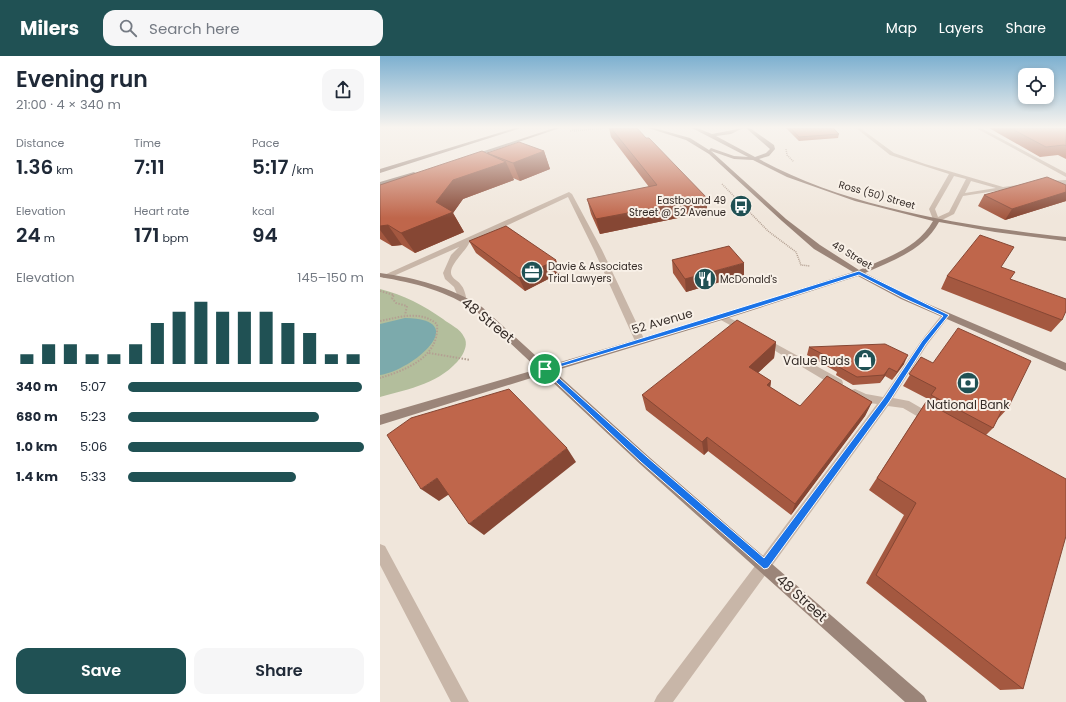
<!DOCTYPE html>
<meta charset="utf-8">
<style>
:root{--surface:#fff;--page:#f6f6f7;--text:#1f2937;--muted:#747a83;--accent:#205154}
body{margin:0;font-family:Poppins,sans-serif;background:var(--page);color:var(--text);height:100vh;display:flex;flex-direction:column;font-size:15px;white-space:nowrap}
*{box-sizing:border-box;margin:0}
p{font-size:13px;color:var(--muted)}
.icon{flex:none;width:22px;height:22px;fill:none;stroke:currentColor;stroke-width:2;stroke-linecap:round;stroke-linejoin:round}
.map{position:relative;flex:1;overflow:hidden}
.details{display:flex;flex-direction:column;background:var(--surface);width:380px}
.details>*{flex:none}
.controls{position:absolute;left:638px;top:12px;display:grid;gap:8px}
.controls a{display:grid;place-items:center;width:36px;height:36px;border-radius:8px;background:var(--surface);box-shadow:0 2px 6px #0003;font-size:20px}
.pin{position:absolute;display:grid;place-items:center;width:34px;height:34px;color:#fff;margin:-17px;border:2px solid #fff;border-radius:50%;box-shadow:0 1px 4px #0007}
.round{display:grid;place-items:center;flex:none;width:42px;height:42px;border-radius:12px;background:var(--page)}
.summary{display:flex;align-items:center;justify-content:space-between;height:68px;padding:0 16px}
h1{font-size:22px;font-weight:600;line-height:30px}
.metrics{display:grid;grid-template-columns:repeat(3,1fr);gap:6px;height:68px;padding:4px 16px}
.metrics div{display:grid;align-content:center}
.metrics b{font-size:20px;font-weight:600}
.metrics small{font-size:11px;font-weight:400}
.metrics p{font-size:11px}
.chart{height:112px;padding:8px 16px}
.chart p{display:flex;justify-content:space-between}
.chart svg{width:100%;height:72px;margin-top:4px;stroke:var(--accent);stroke-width:6}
.action{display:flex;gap:8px;margin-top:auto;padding:8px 16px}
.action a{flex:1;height:46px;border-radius:12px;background:var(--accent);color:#fff;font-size:16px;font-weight:600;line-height:46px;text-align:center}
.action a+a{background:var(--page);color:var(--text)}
ul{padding:0 16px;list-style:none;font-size:13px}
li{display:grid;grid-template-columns:64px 48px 1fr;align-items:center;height:30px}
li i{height:10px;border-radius:5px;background:var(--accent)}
header{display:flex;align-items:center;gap:24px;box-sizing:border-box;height:56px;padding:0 20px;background:var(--accent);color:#fff}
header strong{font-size:19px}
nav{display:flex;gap:22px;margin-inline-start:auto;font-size:14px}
.search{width:280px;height:36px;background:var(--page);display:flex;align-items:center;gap:10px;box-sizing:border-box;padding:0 14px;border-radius:12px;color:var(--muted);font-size:15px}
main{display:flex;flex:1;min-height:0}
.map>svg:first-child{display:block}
</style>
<header>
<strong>Milers</strong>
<div class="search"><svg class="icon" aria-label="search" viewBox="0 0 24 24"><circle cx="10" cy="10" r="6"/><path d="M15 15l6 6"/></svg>Search here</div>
<nav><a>Map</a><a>Layers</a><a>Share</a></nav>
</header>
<main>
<section class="details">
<div class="summary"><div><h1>Evening run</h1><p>21:00 · 4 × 340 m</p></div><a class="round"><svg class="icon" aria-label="share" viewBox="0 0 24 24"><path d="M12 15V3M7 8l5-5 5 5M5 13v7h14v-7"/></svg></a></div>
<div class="metrics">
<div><p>Distance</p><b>1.36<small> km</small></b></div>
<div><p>Time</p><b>7:11</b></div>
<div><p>Pace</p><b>5:17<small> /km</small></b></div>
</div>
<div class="metrics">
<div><p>Elevation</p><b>24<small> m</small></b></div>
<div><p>Heart rate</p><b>171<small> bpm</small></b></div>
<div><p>kcal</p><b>94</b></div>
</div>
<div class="chart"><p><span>Elevation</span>145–150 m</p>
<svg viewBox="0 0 160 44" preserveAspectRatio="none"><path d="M5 44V38M15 44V32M25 44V32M35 44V38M45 44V38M55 44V32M65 44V19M75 44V12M85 44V6M95 44V12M105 44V12M115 44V12M125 44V19M135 44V25M145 44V38M155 44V38"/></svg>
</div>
<ul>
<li><b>340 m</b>5:07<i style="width:99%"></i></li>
<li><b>680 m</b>5:23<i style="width:81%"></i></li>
<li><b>1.0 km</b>5:06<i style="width:100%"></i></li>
<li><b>1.4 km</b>5:33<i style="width:71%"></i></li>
</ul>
<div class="action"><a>Save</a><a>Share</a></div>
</section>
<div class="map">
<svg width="686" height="646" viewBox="0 0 686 646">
<rect width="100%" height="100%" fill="#f0e6db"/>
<!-- green -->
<path fill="#b3be9c" d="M0,233C24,239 43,249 63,263C69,268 81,273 84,281C88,287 85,295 81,301C62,327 29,333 0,341Z"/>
<!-- water -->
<path fill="#7caaac" d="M25,262C93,263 33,314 0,319V268Z"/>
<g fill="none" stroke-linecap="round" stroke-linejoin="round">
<!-- path-far1 -->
<path stroke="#b3a092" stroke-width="1.5" stroke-dasharray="1 1" stroke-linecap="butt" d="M190,75L200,72
M194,75L225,72
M406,93L407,99L414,106
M342,128L388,175L416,196L421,209L430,210"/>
<!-- path -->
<path stroke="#b3a092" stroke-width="2" stroke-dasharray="1.5 1.5" stroke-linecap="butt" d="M0,235L14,239L12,242L16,247L27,250L25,259
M0,265C21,261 39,254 57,268C60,301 26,314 0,322
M49,297L90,304"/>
<!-- lane -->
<path fill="#c8b6a8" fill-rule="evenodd" d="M476,72H480L514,97L545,108L623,131L645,128L648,130L583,140L574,158L558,166H554L549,153L569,118L510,99ZM574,120L586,123L569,156L558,161L555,153ZM591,125L616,132L585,137Z
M596,72H601L686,117V121Z
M686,124V128L667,129L664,127L667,125Z
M189,136L192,138L222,194L265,285L263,287H257L255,285L214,194L188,141L89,187C88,193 66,211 72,220C74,224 79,225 81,229C84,232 85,237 86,241L85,243H79L74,231L65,223L63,217L71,199L79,191L9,222H3L2,220Z
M566,256L570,259L547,289L513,342L529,345L555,360L556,363L555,366L551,368L547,366L523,352L508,350L293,646H274L277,640L497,348C488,347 475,346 470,337L471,334L475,333L486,338L503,341L541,285L563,257Z
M342,258L367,271L368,273L367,275H361L339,263L338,261Z
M385,282L462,324L463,327L462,330H454L382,287L380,285Z
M0,488L5,490L89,646H71L0,509Z"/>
<!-- secondary -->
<path fill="#9b8579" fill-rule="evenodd" d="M135,72H141L0,117V113Z
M174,72H180L94,101L89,100Z
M268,72H274L310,82L329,94L331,92L354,100L368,101L312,72H317L332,78L363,72L351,78L336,80L375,101L386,97L390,93L366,72H370L394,89L395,93L389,100L379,103C468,152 586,170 686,181V185L615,176L559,166C544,194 512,205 485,217L527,239L686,307V315L521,243L478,220L345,263L174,315L268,400L544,640L547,646H525L260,408L164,318L0,369V359L158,313L96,255C67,235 35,227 0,221V217C36,222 71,231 102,251L167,310L339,259L473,216L434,193L402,165L329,98L306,84ZM331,95L354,103L373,104L407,121L475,145L553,165C538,192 506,202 479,214L440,189L406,163Z
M34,116L37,118L36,119L0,130V126Z"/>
</g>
<!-- wall -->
<path fill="#a45840" d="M229,72H257L266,82L327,142V156L220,178L211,158L207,143L269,131L231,81Z
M406,72H453L459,78L458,82L419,85Z
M609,72H686V103L678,99L660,101Z
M164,95L170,113L140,125L133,122L134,124L83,143L73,157L84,176L35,197L22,189L12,190L0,183V129L107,97Z
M686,129V145L625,164L598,150L604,139Z
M89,185L176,204L180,217L145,235L96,197Z
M292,204L364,219L306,236L293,217Z
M621,211L630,223L682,264L671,276L561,233L567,220Z
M396,286L394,302L378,317L391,325L390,331L420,350L492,346L485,360L411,459L328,395L324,399L266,354L262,339Z
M429,291L524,308L512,324L505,320L500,327L473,329L456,319L457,316L427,299Z
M541,301L628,352L617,364L613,372L606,379L643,633L620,634L486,527L524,459L489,434L548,343L523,330Z"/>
<!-- shaded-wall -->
<path fill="#864734" d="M164,95L170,113L140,125L133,107Z
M126,106L134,124L83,143L73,157L84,176L35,197L21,177L56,146L73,124Z
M686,136V145L625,164L632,153Z
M327,142V156L220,178L216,163Z
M8,169L22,189L12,190L0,174V170Z
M176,204L180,217L145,235L139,222Z
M364,207V219L306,236L305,223Z
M396,286L394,302L368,326L369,311Z
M528,299L524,308L512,324L517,316Z
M509,312L505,320L500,327L504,319Z
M391,325L389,340L387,329Z
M492,346L485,360L411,459L415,448Z
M327,381L328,395L324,399L322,386Z
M187,392L196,406L104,479L89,468Z
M57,422L74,435L59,445L41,433Z"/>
<!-- building -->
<path fill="#bf664b" stroke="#864734" d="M231,72H257L266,82H269L327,142L216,163L207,143L277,129Z
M411,72H453L459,78L419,81Z
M630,72H686V90L684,89L666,91Z
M139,86L164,95L133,107L107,97Z
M102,95L126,106L73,124L56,146L73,156L21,177L8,169L0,170V129Z
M667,121L686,129V136L632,153L604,139Z
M126,170L176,204L139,222L89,185Z
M600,179L634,191L621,211L635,216L630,223L686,243V255L682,264L567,220Z
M349,190L364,207L305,223L292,204Z
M357,264L396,286L369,311L391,325L387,329L420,350L447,320L492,346L415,448L327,381L322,386L262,339Z
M578,272L651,305L628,352L624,350L613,372L551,339L556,332L529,318L541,301L553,307Z
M505,288L528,299L517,316L509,312L504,319L477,321L459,311L461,308L429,291Z
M129,333L187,392L89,468L57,422L41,433L7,379L31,362Z
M546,346L686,423V480L643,633L496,519L536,447L497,422Z"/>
<!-- sky -->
<linearGradient id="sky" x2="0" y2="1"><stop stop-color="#7db0d0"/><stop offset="0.44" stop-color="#f8f4ef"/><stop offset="1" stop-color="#f8f4ef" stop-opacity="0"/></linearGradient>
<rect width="686" height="162" fill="url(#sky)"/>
<!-- route -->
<path fill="#1a73e8" stroke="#fff" fill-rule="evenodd" d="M479,215L569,259L546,288L509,346L388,512L384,513L261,406L162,313ZM479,219L523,242L563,260L542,285L504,342L384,502L267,401L170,314L344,262Z"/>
<!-- icons -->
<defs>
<g id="bus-disc" transform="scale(1.15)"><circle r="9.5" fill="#205154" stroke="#f8f0e7"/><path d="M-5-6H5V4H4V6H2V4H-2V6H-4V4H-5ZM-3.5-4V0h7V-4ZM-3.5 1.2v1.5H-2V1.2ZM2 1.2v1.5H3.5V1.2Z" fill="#fff"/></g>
<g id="office-disc" transform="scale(1.15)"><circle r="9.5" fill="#205154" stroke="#f8f0e7"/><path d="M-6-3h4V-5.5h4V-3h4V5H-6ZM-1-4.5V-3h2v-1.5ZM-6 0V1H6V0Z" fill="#fff"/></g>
<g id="restaurant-disc" transform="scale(1.15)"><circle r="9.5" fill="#205154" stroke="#f8f0e7"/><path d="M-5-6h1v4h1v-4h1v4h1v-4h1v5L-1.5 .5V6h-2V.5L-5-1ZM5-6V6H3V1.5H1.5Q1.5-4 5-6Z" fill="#fff"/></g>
<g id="shop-disc" transform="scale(1.15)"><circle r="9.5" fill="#205154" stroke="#f8f0e7"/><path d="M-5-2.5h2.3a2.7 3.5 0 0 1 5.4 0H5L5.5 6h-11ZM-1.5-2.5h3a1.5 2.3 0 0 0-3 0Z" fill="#fff"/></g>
<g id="bank-disc" transform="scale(1.15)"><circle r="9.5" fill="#205154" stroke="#f8f0e7"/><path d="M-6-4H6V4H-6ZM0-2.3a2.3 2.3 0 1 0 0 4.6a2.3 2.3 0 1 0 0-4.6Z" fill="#fff"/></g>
</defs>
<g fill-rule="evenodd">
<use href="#bus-disc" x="361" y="150"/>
<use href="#office-disc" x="152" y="216"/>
<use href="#restaurant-disc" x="325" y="223"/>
<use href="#shop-disc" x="485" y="304"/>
<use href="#bank-disc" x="588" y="327"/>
</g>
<g text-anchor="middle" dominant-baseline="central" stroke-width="4" stroke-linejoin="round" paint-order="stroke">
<!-- far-street labels -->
<g font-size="10" fill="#352c28" stroke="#f8f0e7">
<text transform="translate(497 139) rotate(16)">Ross (50) Street</text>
<text transform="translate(472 199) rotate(31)">49 Street</text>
</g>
<!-- far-poi labels -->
<g font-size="10" fill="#352c28" stroke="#f8f0e7" text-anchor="start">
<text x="346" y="144" text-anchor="end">Eastbound 49<tspan x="346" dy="12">Street @ 52 Avenue</tspan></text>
<text x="168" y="210">Davie &amp; Associates<tspan x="168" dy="12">Trial Lawyers</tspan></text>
<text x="340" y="223">McDonald's</text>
</g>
<!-- street labels -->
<g font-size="12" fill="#352c28" stroke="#f8f0e7">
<text transform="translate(282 265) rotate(-16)">52 Avenue</text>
</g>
<!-- poi labels -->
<g font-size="12" fill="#352c28" stroke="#f8f0e7" text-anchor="end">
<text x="470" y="304">Value Buds</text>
<text x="588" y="348" text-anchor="middle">National Bank</text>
</g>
<!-- near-street labels -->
<g font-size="14" fill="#352c28" stroke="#f8f0e7">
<text transform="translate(108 264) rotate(39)">48 Street</text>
<text transform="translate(422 542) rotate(42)">48 Street</text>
</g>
</g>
</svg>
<div class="controls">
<a><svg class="icon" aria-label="locate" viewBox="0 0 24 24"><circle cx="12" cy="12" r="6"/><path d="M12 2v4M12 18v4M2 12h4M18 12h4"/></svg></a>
</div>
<div class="pin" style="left:165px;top:313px;background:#1e9e55"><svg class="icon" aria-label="arrive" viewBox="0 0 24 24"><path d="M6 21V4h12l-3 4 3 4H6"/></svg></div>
</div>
</main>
